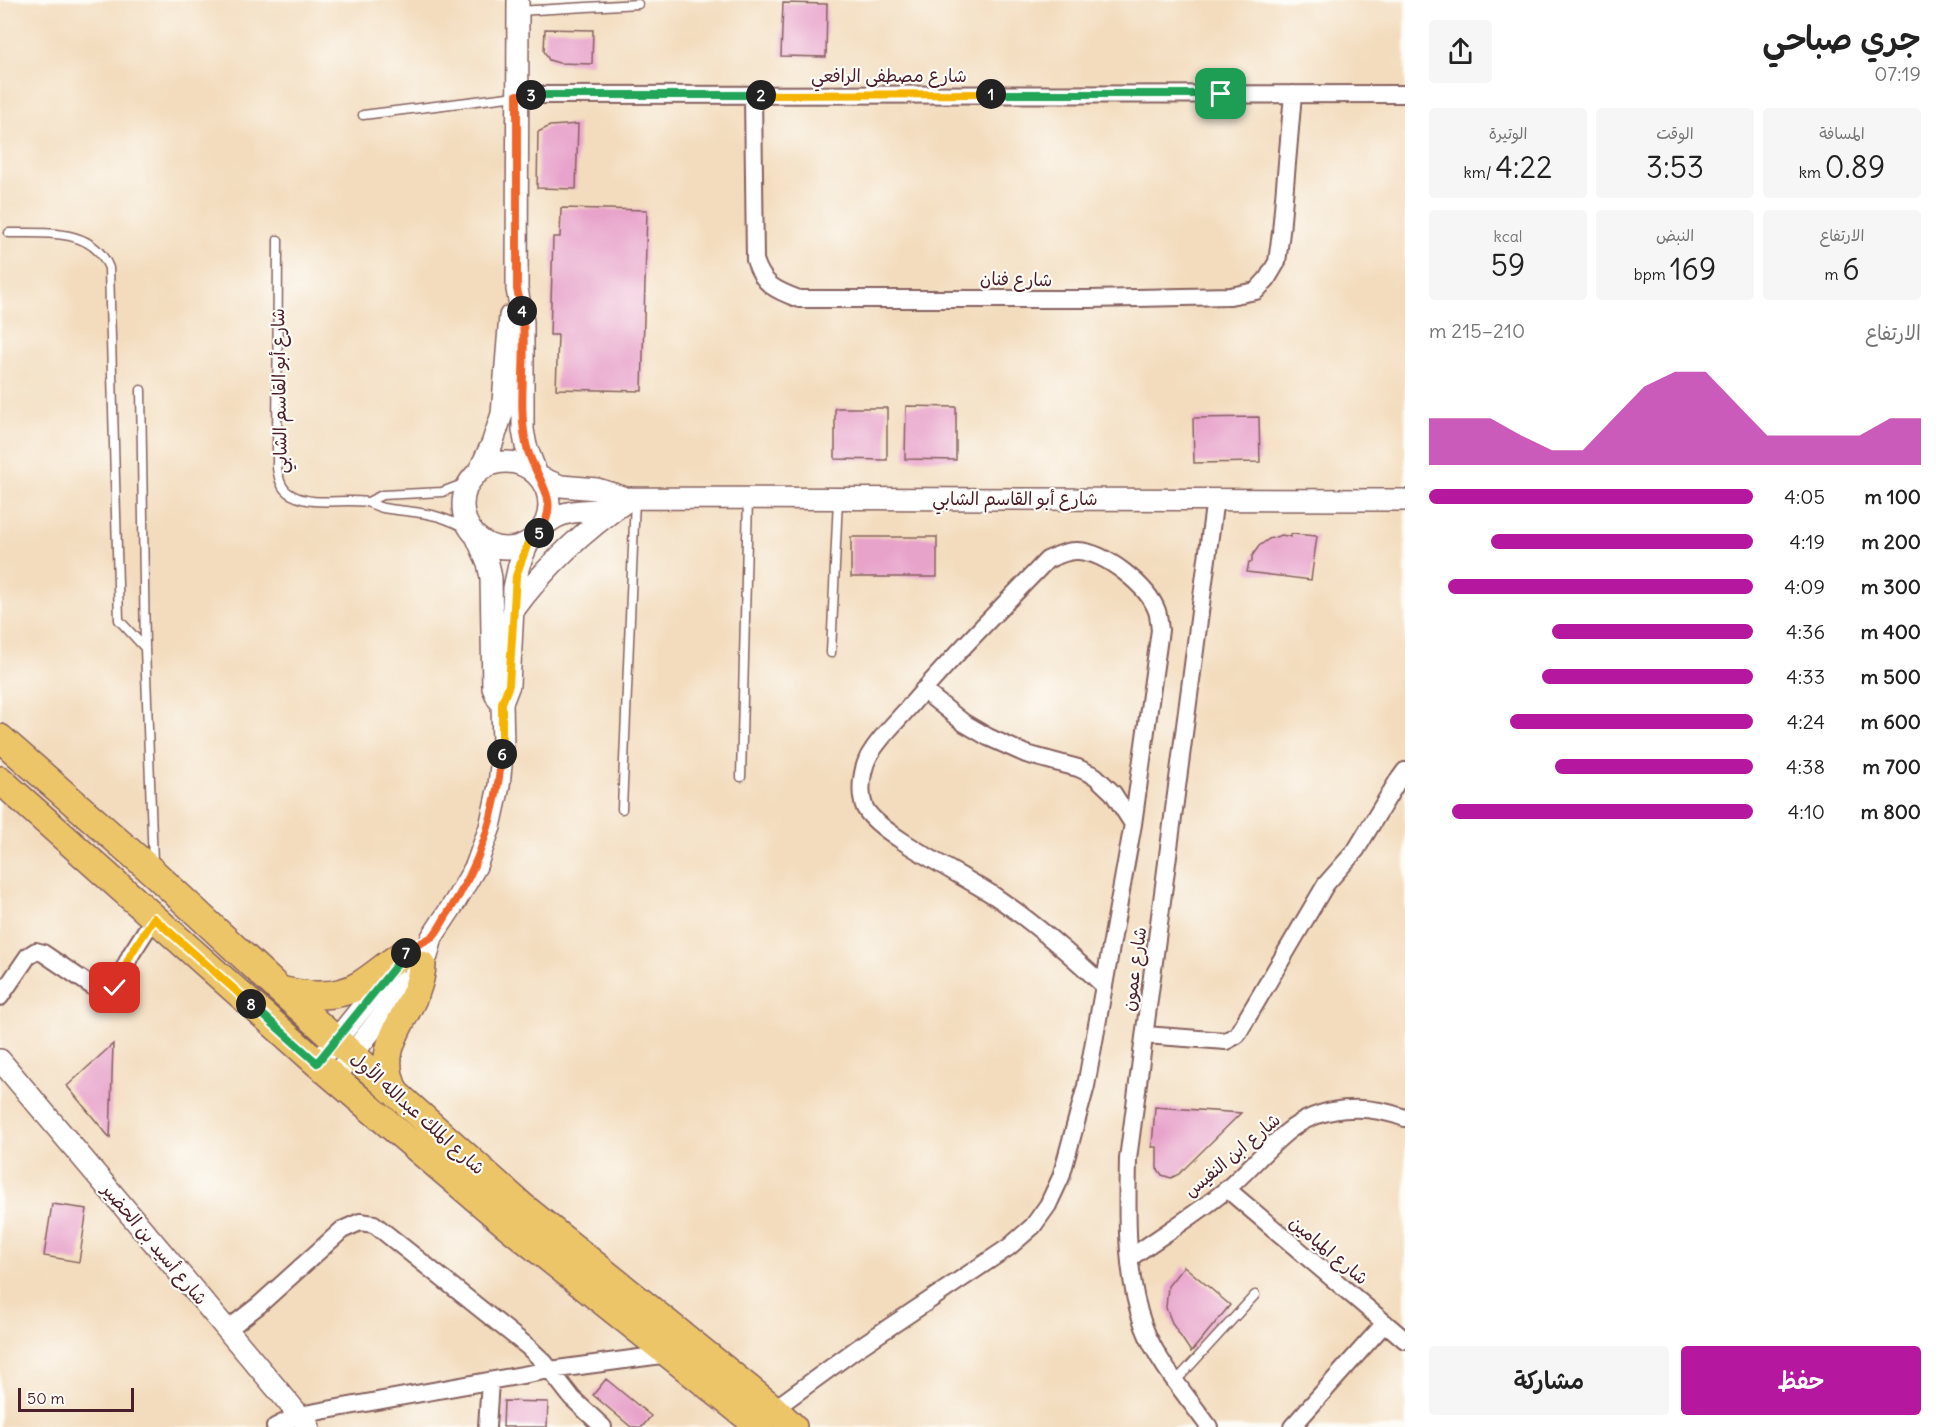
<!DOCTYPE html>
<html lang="ar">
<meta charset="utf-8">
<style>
:root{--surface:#fff;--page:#f6f6f6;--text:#222;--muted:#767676;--accent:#b5179e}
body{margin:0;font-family:Delius,"Playpen Sans Arabic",sans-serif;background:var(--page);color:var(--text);direction:rtl;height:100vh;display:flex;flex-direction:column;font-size:22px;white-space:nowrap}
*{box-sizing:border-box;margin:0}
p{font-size:20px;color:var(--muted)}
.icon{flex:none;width:33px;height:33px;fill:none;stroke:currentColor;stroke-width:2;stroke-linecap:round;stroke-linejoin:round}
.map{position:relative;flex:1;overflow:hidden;direction:ltr}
.details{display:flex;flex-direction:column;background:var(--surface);width:540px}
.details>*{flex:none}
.scale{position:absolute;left:18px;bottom:15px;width:116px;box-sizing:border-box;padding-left:6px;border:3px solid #4a1f2b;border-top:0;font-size:16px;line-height:21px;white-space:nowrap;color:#4a1f2b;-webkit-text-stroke:4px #fdfcf7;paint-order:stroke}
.pin{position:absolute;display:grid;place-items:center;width:51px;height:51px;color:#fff;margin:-26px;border-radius:12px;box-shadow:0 3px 9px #0006}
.km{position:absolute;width:30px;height:30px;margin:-15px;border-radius:50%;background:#222;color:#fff;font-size:16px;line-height:30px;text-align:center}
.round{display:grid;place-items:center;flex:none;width:63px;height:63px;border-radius:6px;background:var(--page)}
.headline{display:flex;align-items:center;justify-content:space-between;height:102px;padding:0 24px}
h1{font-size:33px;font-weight:600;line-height:45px}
.metrics{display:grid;grid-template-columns:repeat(3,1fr);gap:9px;height:102px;padding:6px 24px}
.metrics div{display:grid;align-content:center;border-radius:6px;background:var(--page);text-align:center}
.metrics b{font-size:30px;font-weight:600}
.metrics small{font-size:16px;font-weight:400}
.metrics p{font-size:16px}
.chart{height:168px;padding:12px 24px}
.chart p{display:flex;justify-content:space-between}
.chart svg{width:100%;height:108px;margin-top:6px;fill:var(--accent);opacity:.7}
.cta{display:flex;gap:12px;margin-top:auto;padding:12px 24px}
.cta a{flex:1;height:69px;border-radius:6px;background:var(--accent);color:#fff;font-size:24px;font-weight:600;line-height:69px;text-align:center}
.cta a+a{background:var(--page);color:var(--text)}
ul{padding:0 24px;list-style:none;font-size:20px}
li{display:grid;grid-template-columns:96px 72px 1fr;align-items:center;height:45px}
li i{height:15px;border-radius:8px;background:var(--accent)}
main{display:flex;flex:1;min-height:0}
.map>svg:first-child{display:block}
</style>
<main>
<section class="details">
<div class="headline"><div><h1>جري صباحي</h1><p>07:19</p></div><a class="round"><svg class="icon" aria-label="share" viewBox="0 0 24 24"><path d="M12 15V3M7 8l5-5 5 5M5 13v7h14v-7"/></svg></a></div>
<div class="metrics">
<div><p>المسافة</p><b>0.89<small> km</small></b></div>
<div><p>الوقت</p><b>3:53</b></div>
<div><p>الوتيرة</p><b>4:22<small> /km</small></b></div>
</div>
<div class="metrics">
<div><p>الارتفاع</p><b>6<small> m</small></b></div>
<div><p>النبض</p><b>169<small> bpm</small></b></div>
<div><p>kcal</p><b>59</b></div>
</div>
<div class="chart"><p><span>الارتفاع</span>210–215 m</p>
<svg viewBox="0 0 160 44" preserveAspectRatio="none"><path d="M0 44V25L10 25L20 25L30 32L40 38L50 38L60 25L70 12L80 6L90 6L100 19L110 32L120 32L130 32L140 32L150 25L160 25V44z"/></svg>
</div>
<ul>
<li><b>100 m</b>4:05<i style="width:100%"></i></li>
<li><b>200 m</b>4:19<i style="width:81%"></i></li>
<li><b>300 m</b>4:09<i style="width:94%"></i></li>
<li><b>400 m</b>4:36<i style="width:62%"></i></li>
<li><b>500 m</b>4:33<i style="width:65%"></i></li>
<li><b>600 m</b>4:24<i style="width:75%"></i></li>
<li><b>700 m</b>4:38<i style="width:61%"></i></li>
<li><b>800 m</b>4:10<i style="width:93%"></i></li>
</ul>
<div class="cta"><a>حفظ</a><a>مشاركة</a></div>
</section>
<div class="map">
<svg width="1405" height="1427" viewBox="0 0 1405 1427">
<rect width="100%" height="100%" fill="#fdfcf7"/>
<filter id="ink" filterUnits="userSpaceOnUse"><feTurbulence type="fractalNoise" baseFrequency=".0167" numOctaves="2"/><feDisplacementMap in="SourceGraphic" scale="12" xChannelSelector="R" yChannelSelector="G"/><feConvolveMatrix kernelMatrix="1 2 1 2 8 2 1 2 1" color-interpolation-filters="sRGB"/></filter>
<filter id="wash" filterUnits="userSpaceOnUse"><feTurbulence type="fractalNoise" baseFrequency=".008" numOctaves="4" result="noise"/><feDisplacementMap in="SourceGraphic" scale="24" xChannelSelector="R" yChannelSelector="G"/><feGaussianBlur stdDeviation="1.35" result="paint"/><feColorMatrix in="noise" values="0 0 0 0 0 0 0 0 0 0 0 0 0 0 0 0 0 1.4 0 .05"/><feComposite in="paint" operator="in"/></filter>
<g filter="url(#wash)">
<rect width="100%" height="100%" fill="#f3dcbd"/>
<g id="blocks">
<!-- building -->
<path fill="#e8a3cb" d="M783,3L827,4L826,57L781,56Z
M545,29L593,30L592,64L559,63L549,60L544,51Z
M578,124L576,189L537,188L538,132L550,126Z
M561,208L647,210L642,391L556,389L558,335H550L553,237H560Z
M906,406L956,407V460L905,459Z
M835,408H887V460L835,459Z
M1259,417L1260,462L1194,463L1193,418Z
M1291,534L1317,536L1311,580L1247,572L1249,562H1252V556L1259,546L1269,539L1282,535L1291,537Z
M851,537H937V577H851Z
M113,1044L110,1138L67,1086Z
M1155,1107L1241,1113L1179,1174L1171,1178L1162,1175L1157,1168V1147H1152Z
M52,1204L87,1209L79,1262L44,1256Z
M1184,1266L1230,1305L1191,1352L1173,1325L1166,1308L1168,1286Z
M606,1379L651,1416L642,1427H631L593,1395Z
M504,1401L548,1402L547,1427H503Z"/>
</g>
</g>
<g filter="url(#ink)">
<use href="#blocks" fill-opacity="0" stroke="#85615e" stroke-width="1.5"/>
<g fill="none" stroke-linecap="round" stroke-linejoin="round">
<!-- service casing -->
<g stroke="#85615e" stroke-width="11">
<path id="service" d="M518,11L638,4
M363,115L516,96
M9,233C45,234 93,227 109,268L119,620L145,648
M278,240L277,468C279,479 281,490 292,495C314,507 342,498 366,502C372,503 377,507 383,508C421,514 437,511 472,532
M141,390L145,648L153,862
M368,502L382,495L442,492L471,481
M831,653L838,499
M741,777L748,499
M622,809L635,499
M1176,1381L1255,1295"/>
</g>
<!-- minor casing -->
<g stroke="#85615e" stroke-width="20">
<path id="minor" d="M517,95L1405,94
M753,95L755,260C763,285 775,290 799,299H1090L1230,296L1256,291L1267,279L1277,262L1281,232L1293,94
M923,690L964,723L988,737L1026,754L1078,768L1095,776L1113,793L1133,824
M0,997L28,956L36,951L43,953L102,993L110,992L115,988L131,954L154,918
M1145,1035L1226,1041L1237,1035L1326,884L1356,850L1397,782L1405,771
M1227,1189L1405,1340
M1130,1258C1162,1235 1197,1214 1227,1189C1248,1171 1266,1149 1287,1132C1320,1105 1366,1103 1405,1118
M227,1330L259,1305L342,1230L360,1222L374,1224L527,1346L544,1362L572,1398L603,1427
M774,1409L855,1350L1009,1247L1033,1226L1048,1205L1061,1177L1086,1086L1133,824L1160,630C1159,624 1159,617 1157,611C1148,586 1105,552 1078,551C1067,550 1056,556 1047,560C1001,608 953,655 910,706C898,720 882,735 872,751C862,765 858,792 865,808C878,834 968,878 996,897C1034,923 1070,954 1104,986
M275,1427L299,1415L550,1370L669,1354
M487,1427L490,1381
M1209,1427C1187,1396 1157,1362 1144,1327C1125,1277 1127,1212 1128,1159L1215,498
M1292,1427L1385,1323"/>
</g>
<!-- tertiary casing -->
<g stroke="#85615e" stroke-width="24">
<path id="tertiary" d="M518,0L517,289L523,322V430L526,446L537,475
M463 505a43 43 0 1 1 86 0a43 43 0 1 1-86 0Z
M478,473L492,444L502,414L510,316
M539,477L561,486L597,489L626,498L1405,500
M545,525C568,504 590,516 615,505
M476,536L488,563L491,578L493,688L498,699L502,703
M513,611C546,565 584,530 631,498
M328,1050L393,969
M0,1060L309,1427
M334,1078L422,965L427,956L432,937L455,902L476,866L490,827L499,786L503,745L502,703L509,685L514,588L519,565L528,543"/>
</g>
<!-- primary casing -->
<g stroke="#85615e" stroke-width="30">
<path id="primary" d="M0,738L153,872L280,990L523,1207L774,1409L793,1427
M0,780L317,1063L506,1224L760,1427
M280,990C305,996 338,999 361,984C377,974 390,961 407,952
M395,1092C369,1040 420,1013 422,965"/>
</g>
<!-- service -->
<use href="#service" stroke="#fff" stroke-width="8"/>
<!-- minor -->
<use href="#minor" stroke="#fff" stroke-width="16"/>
<!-- tertiary -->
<use href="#tertiary" stroke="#fff" stroke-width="21"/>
<!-- primary -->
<use href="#primary" stroke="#edc569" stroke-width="27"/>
</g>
</g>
<g fill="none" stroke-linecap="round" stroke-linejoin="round" filter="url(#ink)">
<!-- split-1 casing -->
<g stroke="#fff" stroke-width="12">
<path id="split-1" d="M991,94H1221"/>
</g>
<!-- split-2 casing -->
<g stroke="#fff" stroke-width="12">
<path id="split-2" d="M761,95L991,94"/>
</g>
<!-- split-3 casing -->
<g stroke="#fff" stroke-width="12">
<path id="split-3" d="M531,95H761"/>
</g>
<!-- split-4 casing -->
<g stroke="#fff" stroke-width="12">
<path id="split-4" d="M522,311L517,289V95H531"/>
</g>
<!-- split-5 casing -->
<g stroke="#fff" stroke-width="12">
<path id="split-5" d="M522,311C528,354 517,400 526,444C533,478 564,498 539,533"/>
</g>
<!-- split-6 casing -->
<g stroke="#fff" stroke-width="12">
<path id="split-6" d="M502,754V703L509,685L516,576L528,543L539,533"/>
</g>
<!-- split-7 casing -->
<g stroke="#fff" stroke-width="12">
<path id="split-7" d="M406,953C414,945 427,941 433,936C439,930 443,920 448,913C481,864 496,812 502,754"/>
</g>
<!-- split-8 casing -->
<g stroke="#fff" stroke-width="12">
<path id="split-8" d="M251,1004L317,1063L406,953"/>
</g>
<!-- split-9 casing -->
<g stroke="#fff" stroke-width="12">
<path id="split-9" d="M115,988L131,954L154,918L251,1004"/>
</g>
<!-- split-1 -->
<use href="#split-1" stroke="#22a559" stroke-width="8"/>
<!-- split-2 -->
<use href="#split-2" stroke="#f5b400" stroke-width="8"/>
<!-- split-3 -->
<use href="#split-3" stroke="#22a559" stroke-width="8"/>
<!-- split-4 -->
<use href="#split-4" stroke="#f0652b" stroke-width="8"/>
<!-- split-5 -->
<use href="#split-5" stroke="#f0652b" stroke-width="8"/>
<!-- split-6 -->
<use href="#split-6" stroke="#f5b400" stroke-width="8"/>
<!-- split-7 -->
<use href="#split-7" stroke="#f0652b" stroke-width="8"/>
<!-- split-8 -->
<use href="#split-8" stroke="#22a559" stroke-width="8"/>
<!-- split-9 -->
<use href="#split-9" stroke="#f5b400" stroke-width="8"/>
</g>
<g text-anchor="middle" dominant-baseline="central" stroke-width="4.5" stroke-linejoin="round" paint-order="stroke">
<!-- street labels -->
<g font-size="18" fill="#4a1f2b" stroke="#fdfcf7">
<text x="889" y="75">شارع مصطفى الرافعي</text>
<text transform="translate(1016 279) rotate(1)">شارع فنان</text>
<text transform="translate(279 391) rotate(-91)">شارع أبو القاسم الشابي</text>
<text x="1015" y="498">شارع أبو القاسم الشابي</text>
<text transform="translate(1134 969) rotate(-82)">شارع عمون</text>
<text transform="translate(418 1113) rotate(42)">شارع الملك عبدالله الأول</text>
<text transform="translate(1232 1155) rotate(-40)">شارع ابن النفيس</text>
<text transform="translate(155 1244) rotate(50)">شارع أسيد بن الحضير</text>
<text transform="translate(1329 1250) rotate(40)">شارع الميامين</text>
</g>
</g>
</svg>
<div class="scale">50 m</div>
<div class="pin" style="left:1221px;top:94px;background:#1e9e55"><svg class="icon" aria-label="arrive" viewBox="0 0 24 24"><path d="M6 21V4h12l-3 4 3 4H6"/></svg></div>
<div class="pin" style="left:115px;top:988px;background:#d93025"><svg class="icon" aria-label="check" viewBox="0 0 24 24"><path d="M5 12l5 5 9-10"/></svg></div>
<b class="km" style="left:991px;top:94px">1</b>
<b class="km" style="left:761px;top:95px">2</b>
<b class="km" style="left:531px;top:95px">3</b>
<b class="km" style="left:522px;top:311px">4</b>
<b class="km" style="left:539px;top:533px">5</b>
<b class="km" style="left:502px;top:754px">6</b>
<b class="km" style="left:406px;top:953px">7</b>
<b class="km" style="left:251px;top:1004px">8</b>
</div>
</main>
